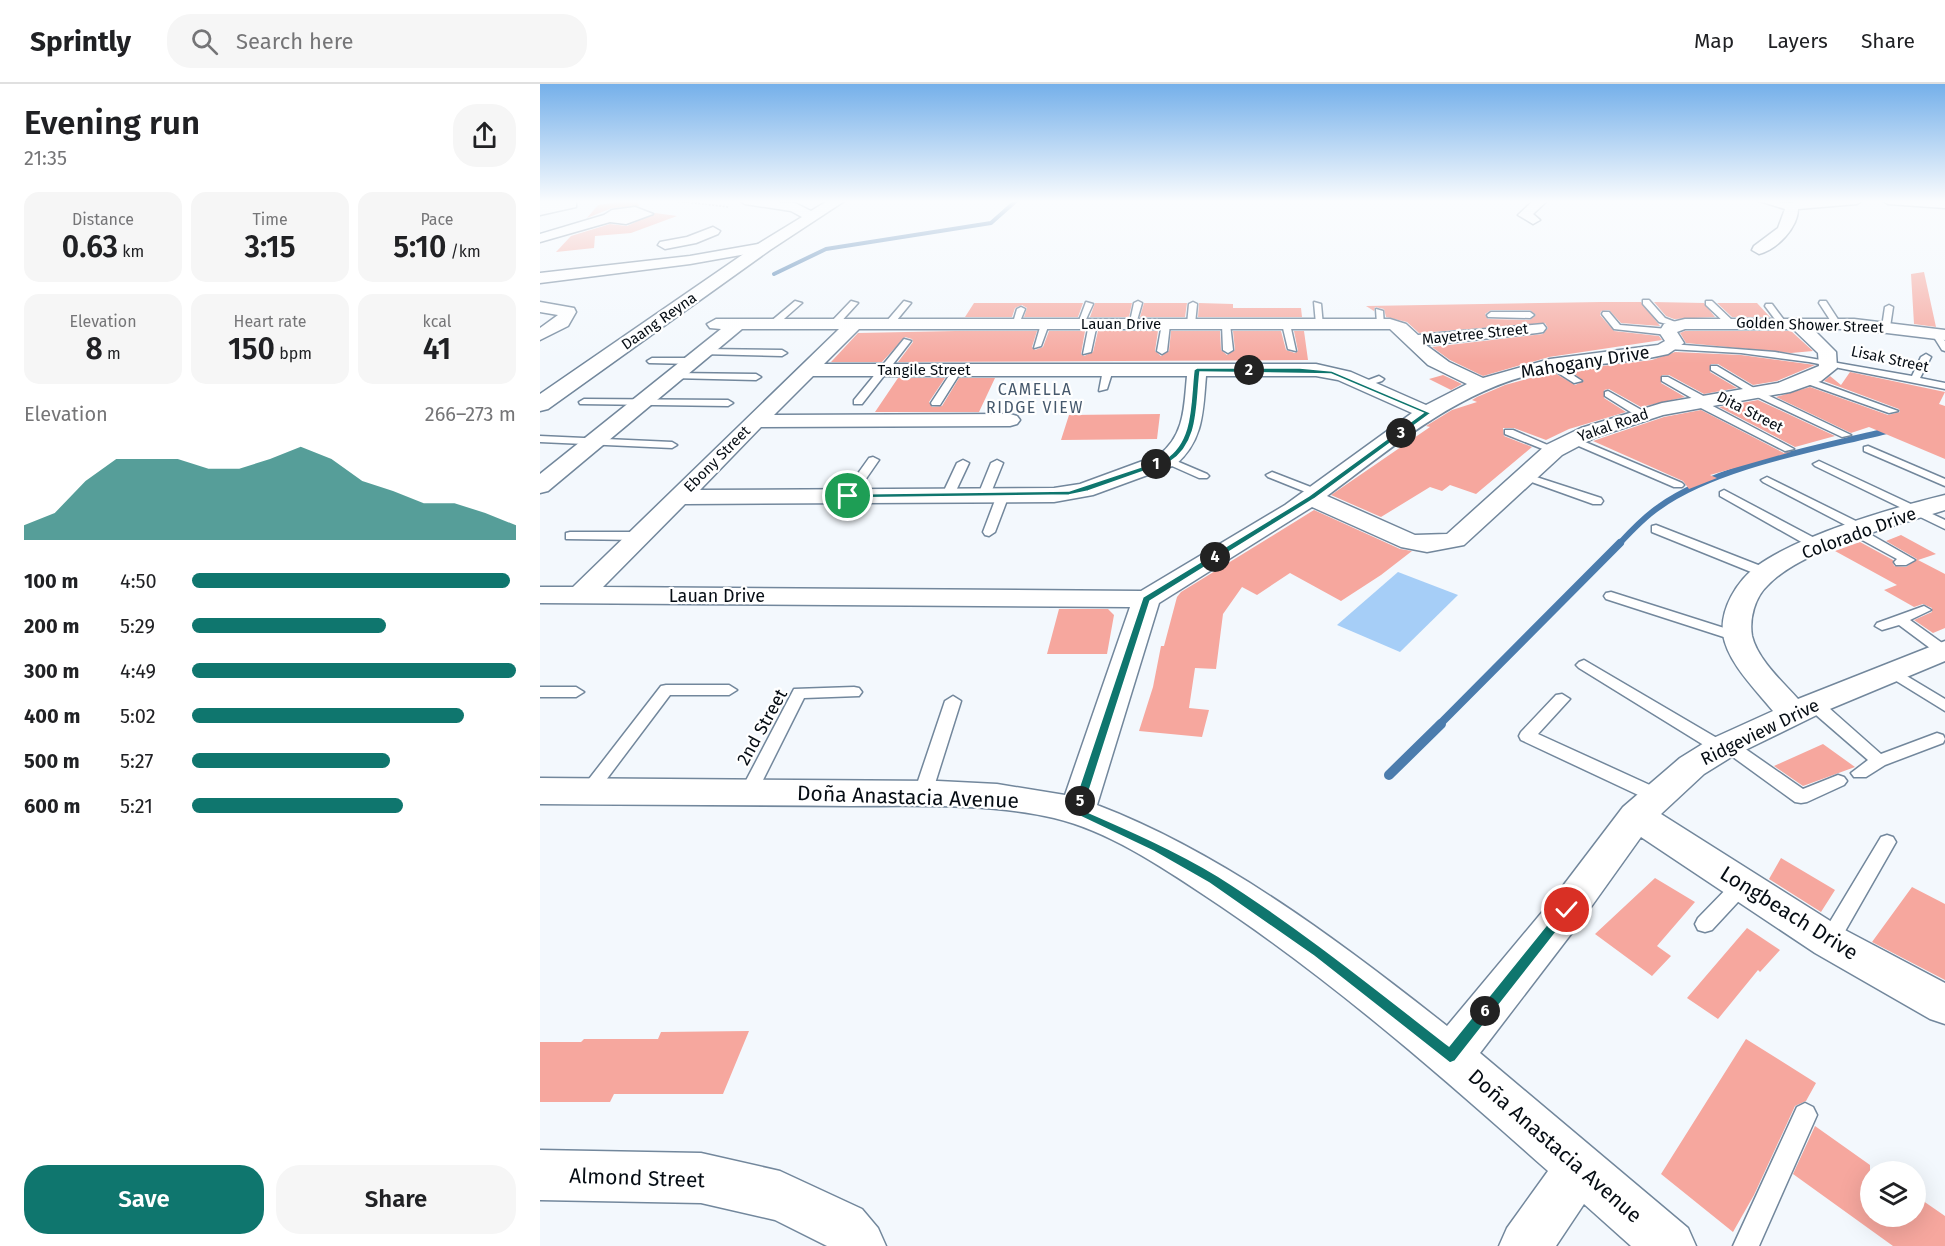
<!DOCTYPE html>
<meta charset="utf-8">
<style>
:root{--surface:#fff;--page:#f6f6f6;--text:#202124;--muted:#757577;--line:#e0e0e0;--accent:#0f766e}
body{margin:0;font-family:"Fira Sans",sans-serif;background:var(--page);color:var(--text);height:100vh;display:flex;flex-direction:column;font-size:22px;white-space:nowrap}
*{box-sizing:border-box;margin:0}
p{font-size:20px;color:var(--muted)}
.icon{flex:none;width:33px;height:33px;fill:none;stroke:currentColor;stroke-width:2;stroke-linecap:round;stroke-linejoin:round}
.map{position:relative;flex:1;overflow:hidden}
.drawer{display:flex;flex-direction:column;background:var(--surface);width:540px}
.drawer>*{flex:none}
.controls{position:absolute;left:1320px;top:1077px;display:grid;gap:12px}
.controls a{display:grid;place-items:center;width:66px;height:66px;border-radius:50%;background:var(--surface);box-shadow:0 6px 24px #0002;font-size:30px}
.pin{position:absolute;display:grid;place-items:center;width:51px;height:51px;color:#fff;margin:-26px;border:3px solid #fff;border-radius:50%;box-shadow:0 2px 6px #0007}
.km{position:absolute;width:30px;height:30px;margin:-15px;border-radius:50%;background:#222;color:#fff;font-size:16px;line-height:30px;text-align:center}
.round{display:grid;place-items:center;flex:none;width:63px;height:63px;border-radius:24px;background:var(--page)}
.summary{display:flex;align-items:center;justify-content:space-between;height:102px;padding:0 24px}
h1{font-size:33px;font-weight:600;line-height:45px}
.metrics{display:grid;grid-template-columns:repeat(3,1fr);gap:9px;height:102px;padding:6px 24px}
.metrics div{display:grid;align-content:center;border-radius:15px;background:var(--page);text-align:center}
.metrics b{font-size:30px;font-weight:600}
.metrics small{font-size:16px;font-weight:400}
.metrics p{font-size:16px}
.chart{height:168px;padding:12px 24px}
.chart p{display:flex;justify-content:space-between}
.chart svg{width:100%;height:108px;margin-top:6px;fill:var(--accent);opacity:.7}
.cta{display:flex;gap:12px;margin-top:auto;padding:12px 24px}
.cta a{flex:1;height:69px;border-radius:24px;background:var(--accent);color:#fff;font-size:24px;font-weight:600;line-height:69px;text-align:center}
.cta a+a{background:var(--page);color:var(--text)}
ul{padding:0 24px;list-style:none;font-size:20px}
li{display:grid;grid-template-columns:96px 72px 1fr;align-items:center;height:45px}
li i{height:15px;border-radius:8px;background:var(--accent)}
header{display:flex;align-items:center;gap:36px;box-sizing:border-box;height:84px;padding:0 30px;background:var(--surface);border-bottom:2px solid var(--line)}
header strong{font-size:28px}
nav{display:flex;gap:33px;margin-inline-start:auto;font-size:21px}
.search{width:420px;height:54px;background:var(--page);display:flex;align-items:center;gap:15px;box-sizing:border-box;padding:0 21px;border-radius:24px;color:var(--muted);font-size:22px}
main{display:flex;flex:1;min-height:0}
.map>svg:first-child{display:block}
</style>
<header>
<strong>Sprintly</strong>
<div class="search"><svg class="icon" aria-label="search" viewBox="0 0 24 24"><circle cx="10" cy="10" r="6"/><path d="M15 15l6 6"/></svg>Search here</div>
<nav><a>Map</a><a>Layers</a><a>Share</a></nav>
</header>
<main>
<section class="drawer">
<div class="summary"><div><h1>Evening run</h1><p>21:35</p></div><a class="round"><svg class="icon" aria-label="share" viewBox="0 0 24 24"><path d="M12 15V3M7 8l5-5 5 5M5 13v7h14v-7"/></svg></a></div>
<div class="metrics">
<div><p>Distance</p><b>0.63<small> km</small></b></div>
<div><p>Time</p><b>3:15</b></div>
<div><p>Pace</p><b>5:10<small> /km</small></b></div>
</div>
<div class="metrics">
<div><p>Elevation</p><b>8<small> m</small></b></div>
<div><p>Heart rate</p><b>150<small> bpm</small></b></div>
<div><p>kcal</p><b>41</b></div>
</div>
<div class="chart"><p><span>Elevation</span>266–273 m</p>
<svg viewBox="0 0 160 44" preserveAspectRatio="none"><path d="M0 44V38L10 33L20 20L30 11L40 11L50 11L60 15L70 15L80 11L90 6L100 11L110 20L120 24L130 29L140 29L150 33L160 38V44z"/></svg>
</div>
<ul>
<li><b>100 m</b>4:50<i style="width:98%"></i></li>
<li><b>200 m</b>5:29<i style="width:60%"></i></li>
<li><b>300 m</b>4:49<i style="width:100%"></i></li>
<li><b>400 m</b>5:02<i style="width:84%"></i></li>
<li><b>500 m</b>5:27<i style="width:61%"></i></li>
<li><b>600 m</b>5:21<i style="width:65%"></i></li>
</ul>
<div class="cta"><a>Save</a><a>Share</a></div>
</section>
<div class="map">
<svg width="1405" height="1162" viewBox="0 0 1405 1162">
<rect width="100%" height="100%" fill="#f3f8fd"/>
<!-- green -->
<path fill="#a6cef7" d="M858,488L918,511L860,568L797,541Z"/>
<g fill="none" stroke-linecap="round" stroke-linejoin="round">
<!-- stream-far3 -->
<path stroke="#4b7cad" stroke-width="4" d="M234,190L286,165L451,139L477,116"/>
<!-- stream-far2 -->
<path stroke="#4b7cad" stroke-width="6" d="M1079,460C1091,447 1104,433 1119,423C1178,381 1280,364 1350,346"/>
<!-- stream-far1 -->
<path stroke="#4b7cad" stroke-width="8" d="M899,641L1080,459"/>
<!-- stream -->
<path stroke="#4b7cad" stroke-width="10" d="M849,691L901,640"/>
</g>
<!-- building -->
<path fill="#f6a79e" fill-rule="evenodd" d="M96,116L99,122L72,124L47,134L58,121Z
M115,129L137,132L91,149L55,152L54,164L16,168L31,152L70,140L87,142Z
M1384,188L1396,243L1374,240L1371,190Z
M1061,218H1101L1120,242L1081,239L1069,226L1061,227L1060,231L1074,247L1119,252L1122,256L1009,273L943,292L910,276L892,263L1003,250L1008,244L1005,239L879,249L867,238L846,233L844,225L835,223L834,227L826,222ZM951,226H990L996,231L990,236L948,235L945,230Z
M1114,218L1164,219L1175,233L1134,235L1126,232Z
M434,219H543L538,233H484L487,224L482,221L475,224L472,233H425Z
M555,219H592L589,233H550Z
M604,219H647L645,233H600Z
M659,219L693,220V224H761L762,233H658Z
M1177,219H1217L1230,233H1192Z
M415,247H497L492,263L495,266L503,263L509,247H545L541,270L544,272L553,268L558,247H618L615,267L621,272L629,267L631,247H680L681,266L687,271L695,266L693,247H741L746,266L755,269L758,267L754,247H764L768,276L358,278L373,258L372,255L365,253L342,278H291L318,249Z
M1145,247H1251L1273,267L1251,269L1146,259L1140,249Z
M1135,268L1201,271L1275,281L1237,297L1213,301L1178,280H1171L1170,288L1197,304L1164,310L1129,291H1122L1121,299L1145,313L1101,323L1069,305L1064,306V314L1086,328L1029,345L1006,356L974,344H963L964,352L992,363L936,410L910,401L902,407L890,403L841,433L791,411L890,343L886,342L912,326L937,318L932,316L937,313L965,301L1013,288L1035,301L1044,297L1029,286L1112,276Z
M1310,288L1405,308L1399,320L1405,322V375L1329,343L1311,349L1236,313L1270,303L1348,331L1360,328L1359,325L1284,297L1290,292L1301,301Z
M903,291L922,300L911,306L889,295Z
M358,294H405L389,318L392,323L402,322L419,294H455L439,328H335Z
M1218,316L1295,352L1255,363L1179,323Z
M1161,326L1244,369L1251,368L1170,391L1177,394L1149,405L1143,397L1053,357L1124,333Z
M620,330L617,355L521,356L529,331Z
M774,426L860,465L872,467L841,491L801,517L750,489L717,511L702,503L683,530L676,585L655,584L649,624L669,626L662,653L599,647L613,603L621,562H624L637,513L641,508Z
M1361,451L1396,470L1378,476L1405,490V544L1393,549L1374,536L1392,528V524L1383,520L1374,523L1344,506L1357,501L1295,467L1320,458L1353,476L1354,482L1366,483L1377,475L1346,457Z
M519,525H568L574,531L567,570H507Z
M1283,660L1315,683L1263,702L1234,682Z
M1241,774L1295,806L1281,828L1229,795Z
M1115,794L1155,818L1117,862L1131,872L1112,892L1055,850Z
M1372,803L1405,820V896L1332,858Z
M1207,844L1240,866L1220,888L1218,886L1178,935L1147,914Z
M209,947L183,1010H74L70,1018H0V958H41L44,955H118L121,948Z
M1206,955L1276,999L1266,1017L1255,1022L1214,1111L1193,1148L1121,1090Z
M1275,1042L1330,1081V1132H1376V1112L1405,1132V1162H1353L1253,1090Z"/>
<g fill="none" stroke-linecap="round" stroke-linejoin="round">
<!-- lane casing -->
<g stroke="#72879c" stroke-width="3">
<path id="lane" d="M1103,216H1109L1125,234L1138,239V243L1119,238L1103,220Z
M255,217L262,219L236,242H230V238Z
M311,217L318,219L297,242H291V238Z
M364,217L371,219L352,242H346V238Z
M598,217L602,219L596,240L589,242L594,219Z
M1166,217H1172L1193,237V241H1187L1166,221Z
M1280,217H1286L1301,240L1300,242H1294L1279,219Z
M546,218L553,220L543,242H537Z
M653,218L657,220L655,240L651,243L647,240L649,220Z
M774,218L781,220L783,242L776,240Z
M1226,220H1232L1247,240L1246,242H1240L1225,222Z
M1349,221L1353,223L1350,243L1346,246L1342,243L1345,223Z
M481,223L485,225L479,240L472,242L477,225Z
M836,225L843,227L844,242L837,240Z
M951,228H990L994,231L990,234L948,233L947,231Z
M1063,228H1069L1080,241L1128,245L1132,248L1128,251L1074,245L1062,230Z
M505,237L509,240L501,262L494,264L501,240Z
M553,237L557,240L551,268L543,270L549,240Z
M626,237L630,240L627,267L622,270L617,267L622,240Z
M686,237L690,240L693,266L688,269L683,266L682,240Z
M746,237L750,240L756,267L748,265L742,240Z
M1396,247L1405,257V267L1402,266L1392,250Z
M364,255L371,257L322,320H314V316Z
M1131,260L1235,268L1372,292L1381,273L1386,270L1391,273L1380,294L1405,299V305L1269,278L1201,269L1128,265L1127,263Z
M163,265L242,266L247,269L242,272L160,270L158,268Z
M112,274H152L157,277L152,280L109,279L107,277Z
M1010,277L1013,278L1042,297L1034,299L1007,282V278Z
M1171,282H1177L1219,307L1311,351L1302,353L1213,311L1171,286Z
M568,283L573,286L567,305L559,307L563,286Z
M414,284L422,286L400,321H392L391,319Z
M134,289L216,290L221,293L216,296L131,294V290Z
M839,292L844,295L842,297L823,303L818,300Z
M1122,293H1128L1169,315L1170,317L1167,319L1254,365L1245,367L1153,320L1152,318L1155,316L1122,297Z
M1262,294H1268L1358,327L1349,329L1262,298Z
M1068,307L1105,328L1106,330L1097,332L1065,312V308Z
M44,315L188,316L193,319L188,322L40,320L39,318Z
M965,346H973L1019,366L1010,368L965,350Z
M0,352L132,358L137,361L132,364L0,358Z
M1031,352L1142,399L1144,401L1142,403H1134L1027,357L1026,355Z
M1328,362L1405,395V402L1324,367V363Z
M333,373L339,376L312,415H304V409L329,374Z
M627,373L667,390L669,392L667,394H659L623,378V374Z
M423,376L429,379L414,411L408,415L404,413L402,411L417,379Z
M457,376L463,379L450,411L444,415L440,413L438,411L451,379Z
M1279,377L1405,436V445L1275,382L1273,380Z
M732,388L781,407L783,409L777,413L773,411L728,393L726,391Z
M987,390L1061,414L1063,417L1061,420H1053L983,395V391Z
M1227,393L1328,443L1330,446L1328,449L1375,476L1366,481H1356L1354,478L1357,475L1313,451L1311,448L1313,445L1223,398L1221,396Z
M1184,406L1282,458L1283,461L1282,464H1272L1180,412V408Z
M463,407L469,411L455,448L449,452L445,451L443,448L457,411Z
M1116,441L1231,486L1233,489L1231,492H1221L1112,448V442Z
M30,448H100L106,452L100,456L26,455V449Z
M1071,508L1203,550L1205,553L1203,556H1193L1066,515L1064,512L1066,509Z
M1384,522L1391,526L1370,536L1405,561V571L1398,570L1359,541L1342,546L1335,542L1337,539Z
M1044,576L1182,657H1194L1263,705L1298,691L1304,693L1307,697L1304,701L1267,718L1261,719L1255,718L1186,668H1175L1039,584L1036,581L1039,578Z
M1350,582L1405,615V627L1345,590L1342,587L1345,584Z
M126,601H189L197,606L189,611H130L54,712H42L39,708L42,704L121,602Z
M0,603H36L44,608L36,613H0Z
M314,603L319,604L322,608L319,612L264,614L215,712H203L200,708L254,605Z
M1022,610L1030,615L998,650L1123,707L1126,712L1123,717L1117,718L1111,717L981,656L979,652L981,648L1016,611Z
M413,612L421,617L392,709L389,714H377L374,709L405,617Z
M1274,615L1280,616L1341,670L1397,649L1403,651L1405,655L1403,659L1345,681L1326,693H1314L1311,689L1328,676L1268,624L1266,620Z
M1347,751L1353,753L1356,758L1296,863L1289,866L1282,863L1279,857L1282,851L1341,753Z
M1203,792L1210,795L1213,800L1210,805L1172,846L1165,848L1158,846L1155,840L1158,834L1196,795Z
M1265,1019L1273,1023L1277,1031L1219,1162H1193L1257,1023Z"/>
</g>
<!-- street casing -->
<g stroke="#72879c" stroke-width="3">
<path id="street" d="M32,116L36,117V123L0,131V117Z
M994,116H1008L993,130L1000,136L993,140L978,131Z
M1216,116L1251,119L1262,116H1323L1317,120L1258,125C1258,144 1236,166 1219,170L1212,166L1214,162L1238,144L1245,125Z
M1342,116H1405V124L1348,120Z
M95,123L113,130L86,140L70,138L0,158V150L64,131L72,126Z
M173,143L180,147L178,150L156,159L125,165L118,161L120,158L147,153Z
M224,159L231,163L229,166L150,180L0,199V189L150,172Z
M0,218L34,224L36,228L28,242L0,256V244L18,231L0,228Z
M176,235H850L866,240L878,251L1003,240L1006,244L1003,248L997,249L886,261L909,278L943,294L1010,275L1118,261L1125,257L1119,248L1124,240L1145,235H1314L1405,246V256L1314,245H1273L1296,268L1297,284L1281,297L1250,308L1123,331L1056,353L1022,371L924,461L887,468L861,463L772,423L619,519L557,721C683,769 802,859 907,942L1013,815L1083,723L1140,674L1169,656L1233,627C1216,606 1187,578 1183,550C1180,525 1197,497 1217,482C1260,451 1352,424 1405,411V426C1356,442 1263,464 1228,501C1215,513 1209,534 1212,552C1218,576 1242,597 1258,615L1405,557V577L1285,627L1193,672L1164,690L1121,730L1303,845L1405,899V940L1390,935L1275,869L1101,753L1041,837L940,969L1148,1144L1156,1162H1091L1044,1120L1016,1162H959L967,1144L1008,1087C898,989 787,892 664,811C619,781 568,747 514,734C448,719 378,722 311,722C207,721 104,721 0,720V694L398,697L457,700L525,711L590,523L0,519V503H33L299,245H202L8,407L0,409V390L181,245L170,244L167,240ZM319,245H850L888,281L927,300L886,321L811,288L776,280H284ZM1145,245H1253L1278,269L1279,282L1238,299L1122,319L1041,344L1006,361L907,450L875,451L787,412C852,364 913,310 993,290C1038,279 1084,281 1128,270L1144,259L1137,248ZM273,292H647C644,322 645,351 619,371L540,400L514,404L160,406L221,343L470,342L477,340L480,336L477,332L470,330L234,331ZM666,292H776L798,296L872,329L745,421L601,507L63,503L145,420L514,418L553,411L635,381C664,357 663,326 666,292Z
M0,1066L161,1069L240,1087L322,1125L338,1144L346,1162H287L235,1136L161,1119L0,1116Z"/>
</g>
<!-- secondary casing -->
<g stroke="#72879c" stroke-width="3">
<path id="secondary" d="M198,116L255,119L271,127L289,116H306L230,166L8,325L0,327V310L218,160L262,133L251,127L205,120Z"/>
</g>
<!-- path -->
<path stroke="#949aa0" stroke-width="1.5" stroke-dasharray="2 1.5" stroke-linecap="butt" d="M127,116L189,123"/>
<!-- lane -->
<use href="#lane" fill="#fff" fill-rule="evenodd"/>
<!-- street -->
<use href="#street" fill="#fff" fill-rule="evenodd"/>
<!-- secondary -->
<use href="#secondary" fill="#fff" fill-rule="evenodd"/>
</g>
<!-- sky -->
<linearGradient id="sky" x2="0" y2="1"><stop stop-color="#75b0ea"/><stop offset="0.42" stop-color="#fafcfe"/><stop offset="1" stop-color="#fafcfe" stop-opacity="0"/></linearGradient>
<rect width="1405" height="279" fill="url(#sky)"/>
<!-- route -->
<path fill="#0f766e" stroke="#fff" stroke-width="1.5" d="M657,284H760L792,287L891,329L774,415L610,517L543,726C589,746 635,766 678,792C759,843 833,903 909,962L1022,822H1031V829L915,977L910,979L774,872L669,799L613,767L531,728L603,513L769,412L883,329L791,290L660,288C656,320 660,359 630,378L548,407L529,411L308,414L304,412L308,410L529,407L625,375C654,357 650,317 654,286Z"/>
<g text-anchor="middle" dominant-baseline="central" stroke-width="4.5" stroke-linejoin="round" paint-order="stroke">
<!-- far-street labels -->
<g font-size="15" fill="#060d14" stroke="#fff">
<text transform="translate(119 237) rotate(-35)">Daang Reyna</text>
<text x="581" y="240">Lauan Drive</text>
<text transform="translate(1270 241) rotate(2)">Golden Shower Street</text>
<text transform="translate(935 250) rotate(-6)">Mayetree Street</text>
<text transform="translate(1350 275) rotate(12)">Lisak Street</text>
<text x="384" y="286">Tangile Street</text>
<text transform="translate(1210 328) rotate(27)">Dita Street</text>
<text transform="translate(1073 341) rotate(-19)">Yakal Road</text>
<text transform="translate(177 375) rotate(-45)">Ebony Street</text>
</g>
<!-- far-neighbourhood labels -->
<g font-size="16" letter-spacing="1.5" fill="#46596d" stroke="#fff">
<text x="495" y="305">CAMELLA<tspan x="495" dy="18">RIDGE VIEW</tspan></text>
</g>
<!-- street labels -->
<g font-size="18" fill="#060d14" stroke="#fff">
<text transform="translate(1045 278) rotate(-9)">Mahogany Drive</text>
<text transform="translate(1319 449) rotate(-20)">Colorado Drive</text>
<text x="177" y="512">Lauan Drive</text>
<text transform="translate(222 643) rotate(-61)">2nd Street</text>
<text transform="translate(1220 648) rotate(-26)">Ridgeview Drive</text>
</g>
<!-- near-street labels -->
<g font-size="21" fill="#060d14" stroke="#fff">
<text transform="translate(368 713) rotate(2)">Doña Anastacia Avenue</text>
<text transform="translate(1249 829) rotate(32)">Longbeach Drive</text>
<text transform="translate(1015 1062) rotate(41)">Doña Anastacia Avenue</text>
<text transform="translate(97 1094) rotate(2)">Almond Street</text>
</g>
</g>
</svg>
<div class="controls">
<a><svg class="icon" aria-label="layers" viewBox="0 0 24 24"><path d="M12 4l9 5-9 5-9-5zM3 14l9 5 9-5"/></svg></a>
</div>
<div class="pin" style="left:308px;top:412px;background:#1e9e55"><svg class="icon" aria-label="arrive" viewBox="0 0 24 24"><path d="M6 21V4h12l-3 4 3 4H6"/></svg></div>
<div class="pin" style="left:1027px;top:826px;background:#d93025"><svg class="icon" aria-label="check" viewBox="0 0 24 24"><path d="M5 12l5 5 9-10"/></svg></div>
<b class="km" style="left:616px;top:380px">1</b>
<b class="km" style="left:709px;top:286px">2</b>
<b class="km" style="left:861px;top:349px">3</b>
<b class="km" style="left:675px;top:473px">4</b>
<b class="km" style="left:540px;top:717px">5</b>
<b class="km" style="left:945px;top:927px">6</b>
</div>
</main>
